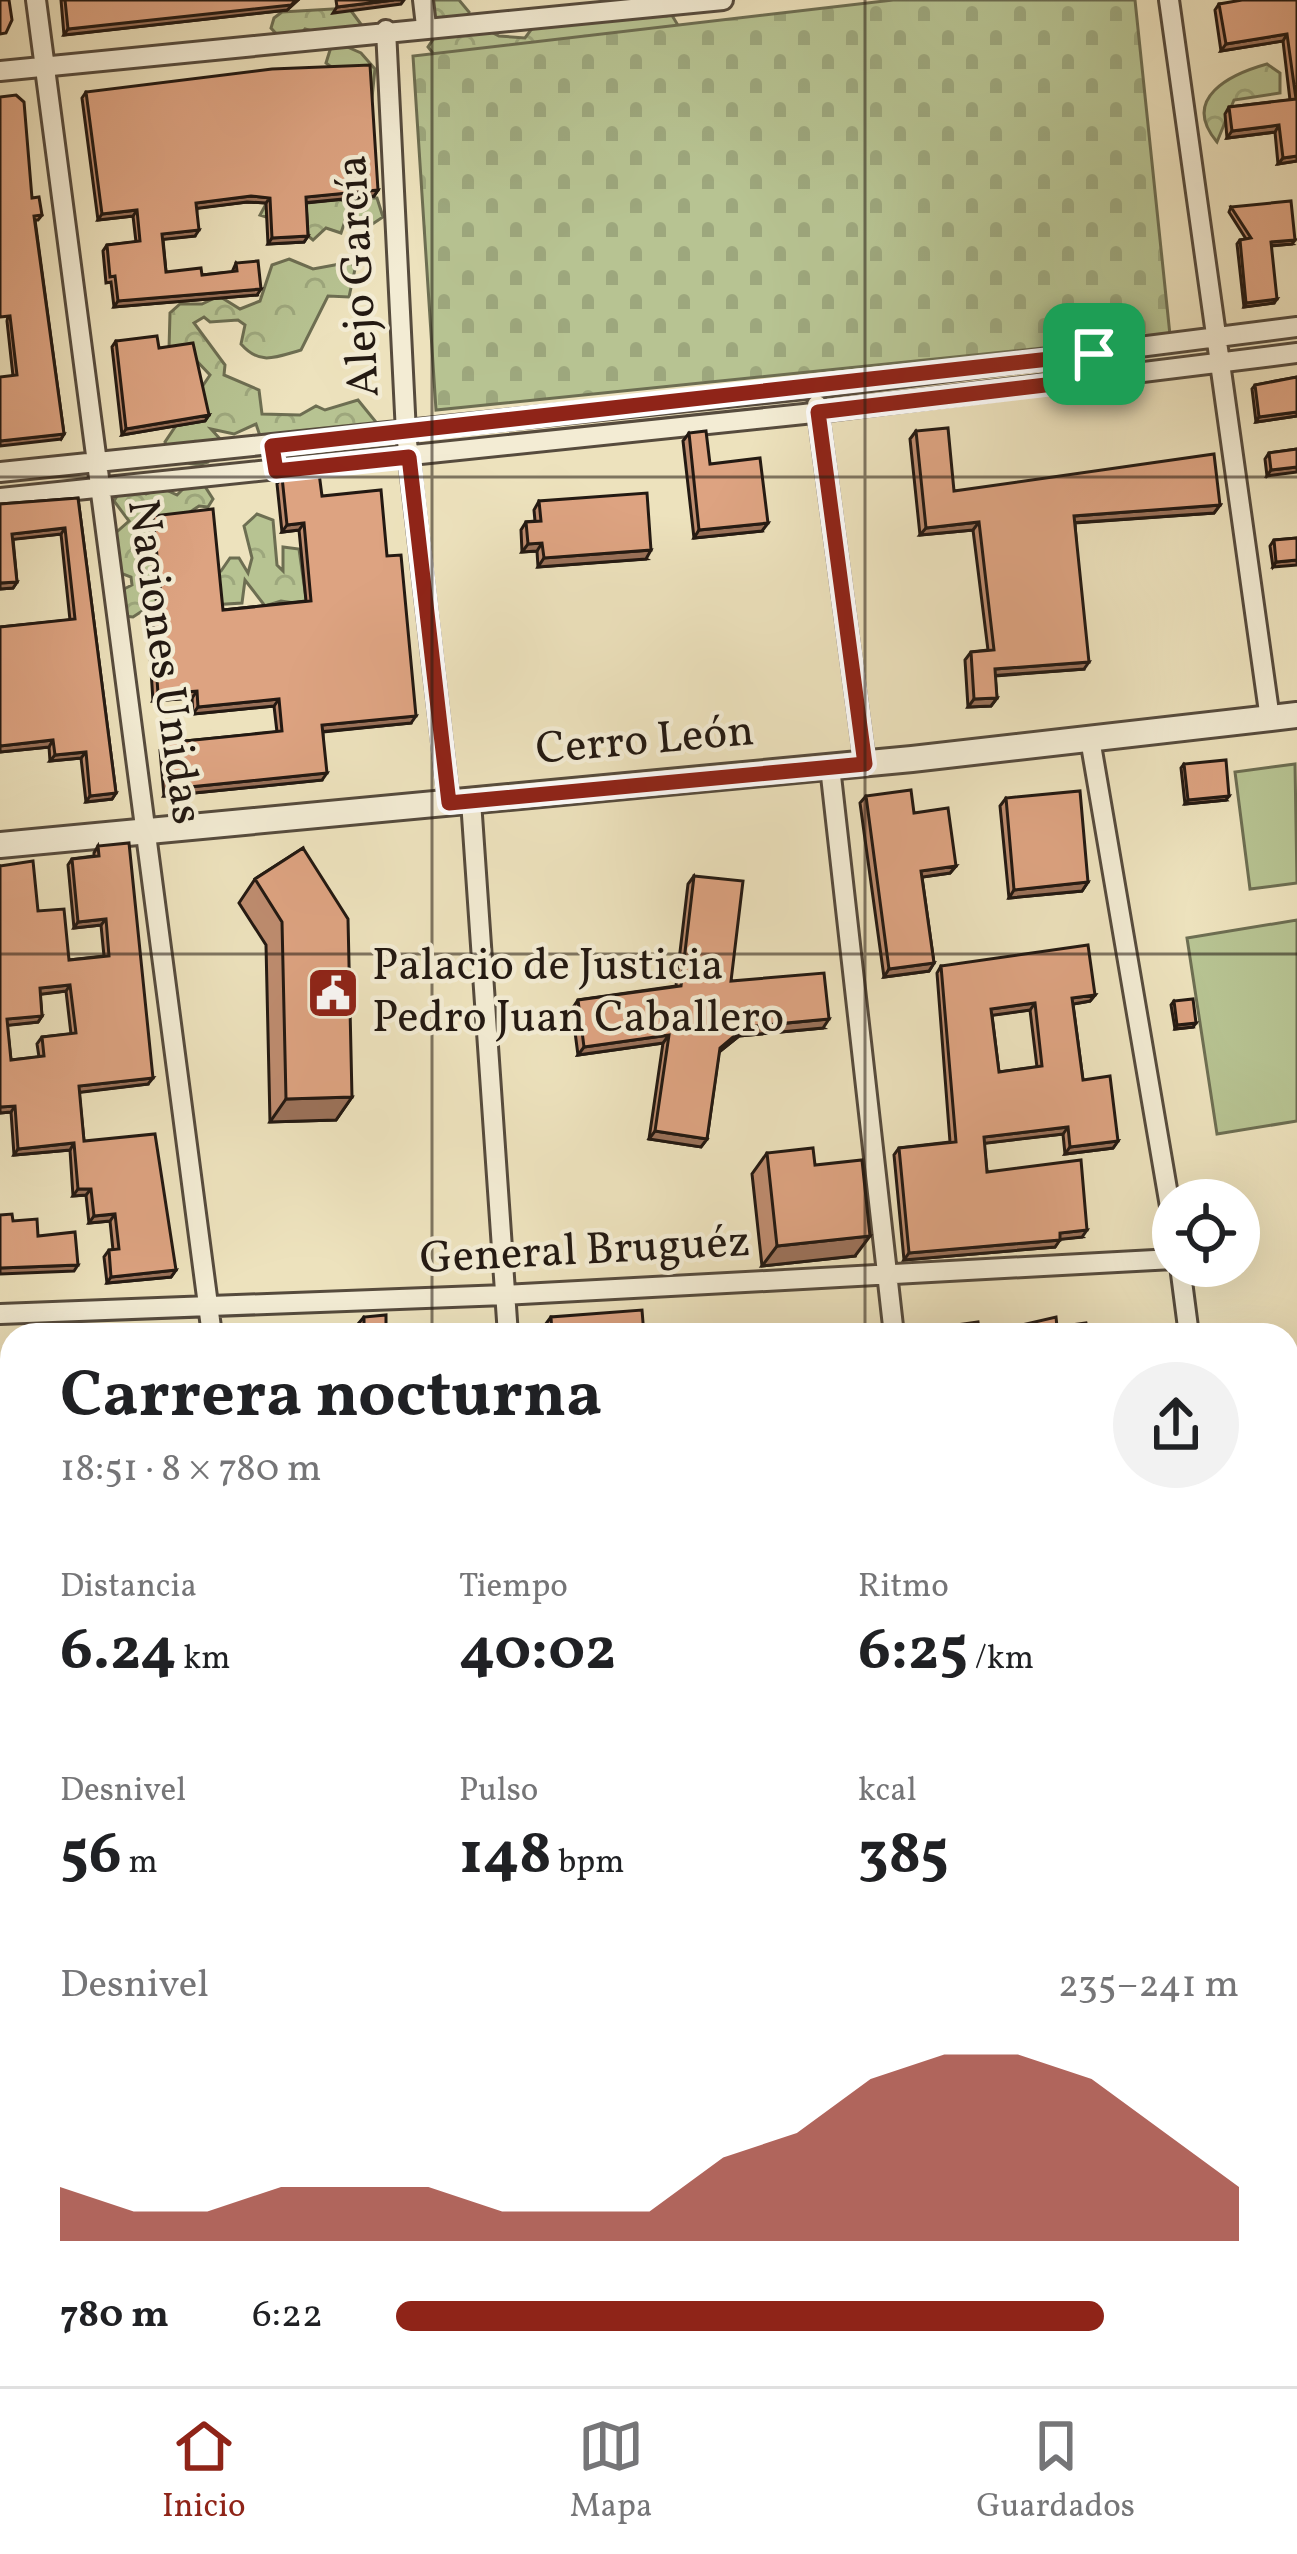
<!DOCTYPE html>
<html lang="es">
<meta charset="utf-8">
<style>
:root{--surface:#fff;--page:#f2f2f2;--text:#202124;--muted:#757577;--line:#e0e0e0;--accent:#8f2418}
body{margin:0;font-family:Vollkorn,serif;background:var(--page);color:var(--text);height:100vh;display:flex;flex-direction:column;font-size:45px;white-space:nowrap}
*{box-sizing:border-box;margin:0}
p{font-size:39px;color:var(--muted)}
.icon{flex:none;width:66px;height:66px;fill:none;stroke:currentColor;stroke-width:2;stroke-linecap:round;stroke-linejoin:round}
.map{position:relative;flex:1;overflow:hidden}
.details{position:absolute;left:0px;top:1323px;width:1299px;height:1065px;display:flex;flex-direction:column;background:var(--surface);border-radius:36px 36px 0 0;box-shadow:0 12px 48px #0002}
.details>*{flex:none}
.fabs{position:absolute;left:1152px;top:1179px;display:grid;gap:24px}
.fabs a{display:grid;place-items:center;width:108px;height:108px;border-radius:50%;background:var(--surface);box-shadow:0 12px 48px #0002;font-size:60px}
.pin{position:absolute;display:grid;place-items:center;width:102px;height:102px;color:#fff;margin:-51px;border-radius:24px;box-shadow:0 6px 18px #0006}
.round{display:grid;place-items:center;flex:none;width:126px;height:126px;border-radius:63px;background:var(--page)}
.head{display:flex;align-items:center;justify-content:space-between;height:204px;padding:0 60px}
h1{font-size:66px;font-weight:700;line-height:90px}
.stats{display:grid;grid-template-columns:repeat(3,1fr);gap:18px;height:204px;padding:12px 60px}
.stats div{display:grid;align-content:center}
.stats b{font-size:60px;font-weight:700}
.stats small{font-size:33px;font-weight:400}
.stats p{font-size:33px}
.chart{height:336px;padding:24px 60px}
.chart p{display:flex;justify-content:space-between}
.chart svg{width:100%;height:216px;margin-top:12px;fill:var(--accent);opacity:.7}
ul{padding:0 60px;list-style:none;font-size:39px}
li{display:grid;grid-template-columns:192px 144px 1fr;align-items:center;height:90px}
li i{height:30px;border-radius:15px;background:var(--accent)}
.tab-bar{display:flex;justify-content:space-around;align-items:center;height:168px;border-top:3px solid var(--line);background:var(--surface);font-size:33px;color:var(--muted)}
.tab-bar a{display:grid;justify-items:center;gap:6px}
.tab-bar .current{color:var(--accent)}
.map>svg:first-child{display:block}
</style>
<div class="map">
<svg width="1297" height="2386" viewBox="0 0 1297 2386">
<defs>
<pattern id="forest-crowns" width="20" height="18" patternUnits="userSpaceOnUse" patternTransform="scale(3)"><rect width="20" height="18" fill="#b7c392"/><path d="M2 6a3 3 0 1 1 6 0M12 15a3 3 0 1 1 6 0" fill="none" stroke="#9da77d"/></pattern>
<pattern id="cemetery-stones" width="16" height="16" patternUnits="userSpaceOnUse" patternTransform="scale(3)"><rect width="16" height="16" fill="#b7c392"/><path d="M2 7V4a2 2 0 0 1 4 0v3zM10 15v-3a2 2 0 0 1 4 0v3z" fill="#9da77d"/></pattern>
</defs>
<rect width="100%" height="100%" fill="#ede2bd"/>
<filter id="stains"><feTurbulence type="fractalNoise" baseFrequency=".00167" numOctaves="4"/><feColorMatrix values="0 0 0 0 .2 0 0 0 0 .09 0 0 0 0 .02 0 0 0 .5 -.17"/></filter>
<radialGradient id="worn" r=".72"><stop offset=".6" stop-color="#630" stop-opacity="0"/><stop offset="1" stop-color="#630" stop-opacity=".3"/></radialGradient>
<!-- forest -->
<path fill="url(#forest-crowns)" stroke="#6d6e52" stroke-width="3" d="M424,0H459L469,12L466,19L499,36L525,38L536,23L561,25L609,0L670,12L679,27L439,61L428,47L438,32Z
M349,8L363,27L331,36L305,29L296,40L281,39L271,28L274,18L282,12Z
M345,46L361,53L375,69L372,98L326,63L331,47Z
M1267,64L1280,73V93L1234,100L1217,142C1180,98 1231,74 1267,64Z
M328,196L353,204L360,198H377L383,217L365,229L346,218L341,233L326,228L313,240L296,226L260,215L266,204Z
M289,259L313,269L351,262L355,269L349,297L328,296L301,350C276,357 260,366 241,344L245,325L238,320L210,322L204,317L194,323L225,365L224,375L259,390L262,414L300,415L316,406L325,410L358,400L380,427L268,440L260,436L256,424L234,434L211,429L221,440L208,462C190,469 172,459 165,442L210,375L192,356L169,349L170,313L180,304H202L219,296L240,309L260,301L272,265Z
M189,483L204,485L213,499L208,507L199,506L160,532L155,515L146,518V526L153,531V591L221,571L230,558H239L248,573L252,558L244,526L257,514L273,520L277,565L283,571V547L299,549L307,605L281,601L265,606L245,580L242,603L163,608L156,602L133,617L123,616L118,592L132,585L131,577L115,571L111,537L129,521L114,501L123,486L146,494L162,488L177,495Z"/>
<!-- cemetery -->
<path fill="url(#cemetery-stones)" stroke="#6d6e52" stroke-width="3" d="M893,0H1135L1170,335L436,410L413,56Z"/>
<!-- pitch -->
<path fill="#b7c392" stroke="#6d6e52" stroke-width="3" d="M1295,764L1297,883L1250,889L1235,772Z
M1297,920V1121L1217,1134L1187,938Z"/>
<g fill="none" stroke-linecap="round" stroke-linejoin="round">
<!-- minor casing -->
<g stroke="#564b3d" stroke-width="24">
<path id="minor" d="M36,0L212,1335
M423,0L426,26
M1169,0L1270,719
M386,30L406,433L449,803
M0,71L723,0
M817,405L865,764
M0,472L815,388L1297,327
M0,498L804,414L1297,353
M1090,739L1173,1224
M830,767L894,1335
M471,801L508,1335
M1180,1266L1189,1335
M0,1314L505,1295L1173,1259
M1287,1466L1297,1464
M0,1635L12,1633
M1287,1840L1297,1839
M0,2002L12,2001
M1287,2088L1297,2160
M0,2264L12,2349
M1287,2268L1297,2267
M16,2376L17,2386
M261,2376L262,2386
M519,2376L520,2386
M765,2376L766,2386
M1075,2376L1077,2386
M99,2386L198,2376"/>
</g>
<!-- tertiary casing -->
<g stroke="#564b3d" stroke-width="30">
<path id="tertiary" d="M0,845L912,759L1297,715"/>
</g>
<!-- minor -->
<use href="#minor" stroke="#f3ecd4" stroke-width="18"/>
<!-- tertiary -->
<use href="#tertiary" stroke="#f3ecd4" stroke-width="24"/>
</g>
<!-- wall -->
<path fill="#be8c6f" stroke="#231912" stroke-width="3" fill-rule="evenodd" d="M61,0H298L287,10L64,35Z
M1297,0V161L1278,164L1275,132L1227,138L1225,114L1229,107L1290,100L1283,41L1221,51L1215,10L1219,4Z
M86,92L378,190L374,196L306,203L308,236L304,242L268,244L266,203L247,202L197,208L195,236L163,239L166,272L202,275L232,272L236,263L257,295L114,307L111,282L106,283L103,251L107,245L136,242L133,216L98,220L82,98Z
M32,198L42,215L38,220H35L64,434L61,439L13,376L7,321Z
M1231,207L1292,244L1271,246L1274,303L1244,307L1237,244L1240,240L1246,239L1229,212Z
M116,341L159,348L209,415L205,421L122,435L112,347Z
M1297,377V416L1256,422L1252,389L1255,385Z
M916,431L954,491L1220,505L1214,513L1075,523L1084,669L995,676L997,698L991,706L968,707L965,660L971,652L988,650L973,530L920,535L910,439Z
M689,433L710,464L762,531L694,538L683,441Z
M1297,449L1267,476L1265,459L1269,453Z
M282,477L322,496L387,556L411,723L323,732L322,780L164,796L160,750L165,743L277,732L274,706L193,714L192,698L153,701L148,624L153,618L158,617L148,523L153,516L223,610L306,601L299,530L282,532L277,484Z
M78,498L116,793L112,799L86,802L81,758L50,761L49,747L0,752V627L70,620L61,534L13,539L17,582L13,588L0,589V504Z
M539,501L646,559L538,567L537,551L522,552L521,530L526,522L535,521L534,510Z
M1297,538L1273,567L1270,546L1274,540Z
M1184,764L1226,800L1185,804L1181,768Z
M866,796L914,813L956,866L950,873L922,877L934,963L929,971L884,977L860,803Z
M1006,798L1088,882L1082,891L1009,898L1000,806Z
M98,846L148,1084L79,1092L84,1141L176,1270L171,1277L107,1283L104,1257L109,1250H113L110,1221L89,1223L86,1195L73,1196L70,1150L14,1155L11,1112L0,1113V866L38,911L69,960L104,956L101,925L74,928L68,865L72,859L94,856V853ZM66,991L71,1034L42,1037L37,1044L39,1057L11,1060L7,1025L38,1022L42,1016L40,994Z
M303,848L352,1097L336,1120L270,1122L266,945L239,903L255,879Z
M694,876L731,981L823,1028L739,1036L719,1052L707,1139L701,1147L649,1139L663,1043L578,1055L572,1009L578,1000L676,986L688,884Z
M941,966L1095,995L1090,1001L1073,1004L1083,1080L1118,1141L1113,1148L1065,1154L1063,1134L984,1143L987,1172L1082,1237L1060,1239L1055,1247L904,1260L894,1155L899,1148L950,1142L937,973ZM1030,1010L1037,1067L999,1072L992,1015Z
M1174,1001L1193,1027L1175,1029L1171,1005Z
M767,1153L815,1165L855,1256L762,1266L752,1174Z
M364,1317L386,1329L491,1335H359L358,1324Z
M551,1317L644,1335H546L545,1325Z
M1287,1685L1297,1735L1287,1736Z
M432,2376H461V2386H433Z
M537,2376H726V2386H537Z
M1151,2376H1287L1297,2386H1152Z"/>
<!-- shaded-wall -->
<path fill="#9b725a" stroke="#231912" stroke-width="3" d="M298,0L287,10L64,35L68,29Z
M394,0H404L401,4L333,13L337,7Z
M1287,34L1283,41L1221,51L1226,44Z
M1279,125L1275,132L1227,138L1232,131Z
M1297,156V161L1278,164L1283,158Z
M378,190L374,196L302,203L306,197Z
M251,196L270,198L266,203L247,202L192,209L196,203Z
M137,210L133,216L98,220L102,214Z
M199,230L195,236L158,240L162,234Z
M308,236L304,242L268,244L272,238Z
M1295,240L1292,244L1268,246L1271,242Z
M261,289L257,295L114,307L118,301Z
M1277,299L1274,303L1244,307L1246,303Z
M1297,412V416L1256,422L1259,417Z
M209,415L205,421L122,435L126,429Z
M64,434L61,439L0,446V441Z
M1297,467V472L1267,476L1271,470Z
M1220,505L1214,513L1069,523L1074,516Z
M979,522L973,530L920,535L926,528Z
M304,523L299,530L282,532L287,525Z
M768,523L762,531L694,538L699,530Z
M65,528L61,534L8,540L12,534Z
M542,543L537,551L522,552L528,544Z
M651,550L646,559L538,567L544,558Z
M1297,560V565L1273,567L1276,562Z
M17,582L13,588L0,589V583Z
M1089,662L1084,669L989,676L995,669Z
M197,691L192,698L153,701L158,694Z
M997,698L991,706L968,707L974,699Z
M279,699L274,706L193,714L198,707Z
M416,716L411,723L318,732L322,725Z
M53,740L49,747L0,752V746Z
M86,752L81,758L50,761L55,755Z
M327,773L322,780L164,796L169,789Z
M116,793L112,799L86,802L90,796Z
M1229,796L1226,800L1185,804L1188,800Z
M956,866L950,873L916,878L921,871Z
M1088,882L1082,891L1009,898L1014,890Z
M106,919L101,925L74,928L78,922Z
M934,963L929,971L884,977L889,969Z
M70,985L66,991L35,995L40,988Z
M1095,995L1090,1001L1068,1005L1072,998Z
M1035,1003L1030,1010L987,1016L991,1009Z
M42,1016L38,1022L2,1026L7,1019Z
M829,1019L823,1028L739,1036L714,1056L720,1048L745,1027Z
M1196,1023L1193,1027L1175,1029L1177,1025Z
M669,1035L663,1043L578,1055L584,1047Z
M153,1078L148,1084L74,1093L79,1086Z
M352,1097L336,1120L270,1122L286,1099Z
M15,1106L11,1112L0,1113V1107Z
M1068,1127L1063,1134L979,1144L984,1137Z
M655,1131L707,1139L701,1147L649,1139Z
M1118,1141L1113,1148L1065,1154L1070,1147Z
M74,1143L70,1150L14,1155L18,1149Z
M78,1189H91L86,1195L73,1196Z
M115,1214L110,1221L89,1223L94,1216Z
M1087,1230L1082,1237L1055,1240L1060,1233Z
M870,1236L855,1256L762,1266L777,1246Z
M1060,1240L1055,1247L904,1260L909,1253Z
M78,1265L74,1271L0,1274V1268Z
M176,1270L171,1277L107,1283L111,1277Z
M1297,1650V1657L1287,1659V1652Z
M1293,1728H1297V1735L1287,1736Z
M12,1915V1923L0,1925V1916Z
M609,2376H631L624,2385L542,2386L546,2381Z"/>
<!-- building -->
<path fill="#dda381" stroke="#231912" stroke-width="3" fill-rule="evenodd" d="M0,0H9L12,20L6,33L0,34Z
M65,0H296L291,5L68,29Z
M336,0H394L337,7Z
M1242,0H1297V156L1283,158L1279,125L1232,131L1229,107L1296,99L1287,34L1226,44L1219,4Z
M370,65L378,190L306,197L308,236L272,238L270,198L251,196L196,203L199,230L162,234L166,272L201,268L202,275L237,271L236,263L258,261L261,289L118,301L115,276L110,277L107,245L140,241L137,210L102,214L86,92L272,69Z
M16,95L24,102L32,198L39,197L42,215L34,216L64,434L0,441V377L17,375L10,316L0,317V97Z
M1291,201L1295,240L1271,242L1277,299L1246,303L1240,240L1251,238L1231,207Z
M157,336L159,348L193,343L209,415L126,429L116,341Z
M1297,377V412L1259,417L1255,385Z
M948,428L954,491L1214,454L1220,505L1074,516L1089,662L995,669L997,698L974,699L971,652L994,650L979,522L926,528L916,431Z
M706,431L710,464L760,458L768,523L699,530L689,433Z
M1297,449V467L1271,470L1269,453Z
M319,473L322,496L381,490L387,556L401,555L416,716L322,725L327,773L169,789L165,743L282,731L279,699L198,707L197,691L158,694L153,618L163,616L153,516L213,509L223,610L311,601L304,523L287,525L282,477Z
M647,493L651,550L544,558L542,543L528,544L526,522L541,521L539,501Z
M78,498L116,793L90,796L86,752L55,755L53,740L0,746V627L75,619L65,528L12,534L17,582L0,583V504Z
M1297,538V560L1276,562L1274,540Z
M1226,760L1229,796L1188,800L1184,764Z
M911,790L914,813L948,808L956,866L921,871L934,963L889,969L866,796Z
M1080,791L1088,882L1014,890L1006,798Z
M129,843L153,1078L79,1086L84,1141L155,1134L176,1270L111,1277L109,1250L119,1249L115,1214L94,1216L91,1189H78L74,1143L18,1149L15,1106L0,1107V866L33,861L38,911L64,909L69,960L109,956L106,919L78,922L72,859L99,856L98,846ZM70,985L76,1033L42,1037L44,1056L11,1060L7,1019L42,1016L40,988Z
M303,848L348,919L352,1097L286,1099L282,922L255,879Z
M694,876L743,881L731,981L824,973L829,1019L745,1027L720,1048L707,1139L655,1131L669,1035L584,1047L578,1000L681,986Z
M1088,945L1095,995L1072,998L1083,1080L1110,1076L1118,1141L1070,1147L1068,1127L984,1137L987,1172L1081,1160L1087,1230L1060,1233V1240L909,1253L899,1148L956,1142L941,966ZM1035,1003L1042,1066L999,1072L991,1009Z
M1193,999L1196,1023L1177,1025L1174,1001Z
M813,1148L815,1165L862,1160L870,1236L777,1246L767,1153Z
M12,1214L13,1221L37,1219L38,1236L75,1232L78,1265L0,1268V1215Z
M642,1310L644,1335H552L551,1317Z
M386,1315V1329L490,1325L491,1335H364V1317Z
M1056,1317L1057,1327L1086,1323L1089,1335H1023L1022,1325Z
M978,1322L980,1335H943L942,1327Z
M12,1578V1601L0,1602V1579Z
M1297,1608V1650L1287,1652V1610Z
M12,1651V1915L0,1916V1652Z
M1297,1684V1728H1293L1287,1685Z
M1287,2289H1294L1297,2332V2386H1164L1163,2376H1287Z
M439,2376H461V2386H440Z
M545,2376H609L546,2381Z
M632,2376H726V2386H633Z
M406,2382V2386H379V2385Z"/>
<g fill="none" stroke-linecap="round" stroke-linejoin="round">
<!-- route casing -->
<g stroke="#fff" stroke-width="24">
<path id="route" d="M1094,354L1096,379L818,412L865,764L449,803L409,457L276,471L272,446Z"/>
</g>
<!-- route -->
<use href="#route" stroke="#8f2418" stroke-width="15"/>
</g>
<!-- grid -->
<path fill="none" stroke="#231912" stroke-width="3" stroke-opacity="0.55" d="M432,0V1335M865,0V1335M0,477H1297M0,954H1297M0,1432H12M1287,1432H1297M0,1909H12M1287,1909H1297M432,2376V2386M865,2376V2386"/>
<!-- icons -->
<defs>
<g id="civic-square" transform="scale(2.7)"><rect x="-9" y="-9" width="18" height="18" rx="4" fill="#8f2418" stroke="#f3ecd4"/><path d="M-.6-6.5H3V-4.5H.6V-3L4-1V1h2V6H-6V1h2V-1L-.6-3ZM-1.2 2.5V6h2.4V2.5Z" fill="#fff"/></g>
</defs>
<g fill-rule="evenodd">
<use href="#civic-square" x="333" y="993"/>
</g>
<g text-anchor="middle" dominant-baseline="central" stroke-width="9" stroke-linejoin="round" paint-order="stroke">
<!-- street labels -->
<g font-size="45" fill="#231912" stroke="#f3ecd4">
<text transform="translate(360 276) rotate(-93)">Alejo García</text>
<text transform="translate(163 662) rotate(82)">Naciones Unidas</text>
<text transform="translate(645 742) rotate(-5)">Cerro León</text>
<text transform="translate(585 1252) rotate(-3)">General Bruguéz</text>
</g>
<!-- poi labels -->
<g font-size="45" fill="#231912" stroke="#f3ecd4" text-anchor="start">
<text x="372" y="967">Palacio de Justicia<tspan x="372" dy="52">Pedro Juan Caballero</tspan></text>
</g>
</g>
<rect width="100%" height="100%" filter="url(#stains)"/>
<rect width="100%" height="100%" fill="url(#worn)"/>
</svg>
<div class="fabs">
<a><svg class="icon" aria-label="locate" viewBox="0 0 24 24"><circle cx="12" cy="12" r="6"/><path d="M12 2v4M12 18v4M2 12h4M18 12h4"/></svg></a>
</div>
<div class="pin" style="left:1094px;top:354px;background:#1e9e55"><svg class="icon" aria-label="arrive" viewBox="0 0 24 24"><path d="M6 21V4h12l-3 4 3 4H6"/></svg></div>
<section class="details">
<div class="head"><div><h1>Carrera nocturna</h1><p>18:51 · 8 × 780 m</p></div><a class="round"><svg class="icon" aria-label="share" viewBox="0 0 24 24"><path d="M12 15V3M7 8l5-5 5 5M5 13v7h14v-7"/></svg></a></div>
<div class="stats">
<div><p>Distancia</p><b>6.24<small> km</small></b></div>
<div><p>Tiempo</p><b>40:02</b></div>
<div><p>Ritmo</p><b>6:25<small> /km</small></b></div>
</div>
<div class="stats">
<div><p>Desnivel</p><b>56<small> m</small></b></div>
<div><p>Pulso</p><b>148<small> bpm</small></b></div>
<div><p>kcal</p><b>385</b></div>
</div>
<div class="chart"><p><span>Desnivel</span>235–241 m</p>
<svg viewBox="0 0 160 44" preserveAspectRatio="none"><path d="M0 44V33L10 38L20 38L30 33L40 33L50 33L60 38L70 38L80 38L90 27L100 22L110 11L120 6L130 6L140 11L150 22L160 33V44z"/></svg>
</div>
<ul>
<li><b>780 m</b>6:22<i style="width:84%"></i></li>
</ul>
</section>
</div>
<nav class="tab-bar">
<a class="current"><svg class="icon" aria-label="home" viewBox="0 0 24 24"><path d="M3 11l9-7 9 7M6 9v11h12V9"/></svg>Inicio</a>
<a><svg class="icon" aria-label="map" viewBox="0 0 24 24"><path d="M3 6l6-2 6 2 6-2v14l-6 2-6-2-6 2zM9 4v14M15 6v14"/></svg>Mapa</a>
<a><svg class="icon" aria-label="saved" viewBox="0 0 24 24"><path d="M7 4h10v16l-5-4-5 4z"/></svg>Guardados</a>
</nav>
